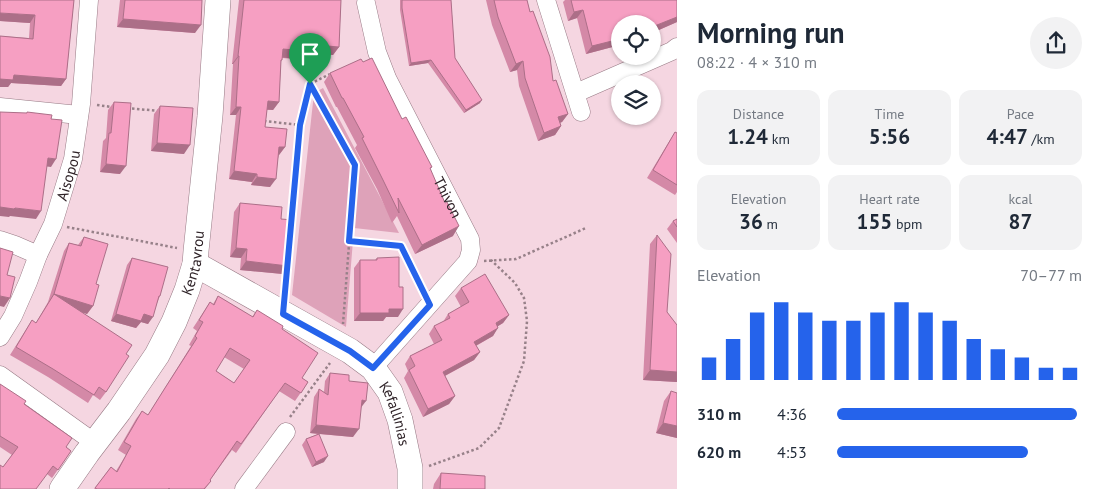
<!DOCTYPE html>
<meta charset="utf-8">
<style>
:root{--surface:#fff;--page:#f2f2f3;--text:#1f2937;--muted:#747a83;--accent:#2563eb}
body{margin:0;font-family:"PT Sans",sans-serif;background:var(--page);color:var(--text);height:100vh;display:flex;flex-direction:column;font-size:19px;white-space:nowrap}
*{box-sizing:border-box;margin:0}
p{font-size:16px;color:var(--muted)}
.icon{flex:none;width:28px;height:28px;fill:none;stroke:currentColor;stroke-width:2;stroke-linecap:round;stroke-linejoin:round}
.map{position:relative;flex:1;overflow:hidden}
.drawer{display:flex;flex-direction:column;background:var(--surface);width:425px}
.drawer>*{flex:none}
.tools{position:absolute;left:611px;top:15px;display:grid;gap:10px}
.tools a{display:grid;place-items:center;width:50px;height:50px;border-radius:50%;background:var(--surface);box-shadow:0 1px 4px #0004;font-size:25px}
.pin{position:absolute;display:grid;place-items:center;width:42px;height:42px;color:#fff;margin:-51px -21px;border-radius:50% 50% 50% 0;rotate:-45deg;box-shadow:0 0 5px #0007}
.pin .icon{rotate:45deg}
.round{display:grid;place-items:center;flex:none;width:52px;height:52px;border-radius:26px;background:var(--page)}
.summary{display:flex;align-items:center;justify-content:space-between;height:85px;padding:0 20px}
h1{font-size:28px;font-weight:800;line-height:38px}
.figures{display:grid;grid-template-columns:repeat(3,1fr);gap:8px;height:85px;padding:5px 20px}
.figures div{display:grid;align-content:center;border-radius:12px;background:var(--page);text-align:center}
.figures b{font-size:21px;font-weight:800}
.figures small{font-size:14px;font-weight:400}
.figures p{font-size:14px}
.chart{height:140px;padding:10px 20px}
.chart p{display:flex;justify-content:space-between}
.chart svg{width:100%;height:90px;margin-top:5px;stroke:var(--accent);stroke-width:6}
ul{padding:0 20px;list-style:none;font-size:16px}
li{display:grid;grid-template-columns:80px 60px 1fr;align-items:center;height:38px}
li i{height:12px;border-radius:6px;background:var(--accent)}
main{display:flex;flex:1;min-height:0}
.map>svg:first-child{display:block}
</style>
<main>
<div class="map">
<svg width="677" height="489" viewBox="0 0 677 489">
<rect width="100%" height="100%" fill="#f5d6e1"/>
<!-- green -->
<path fill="#dea2b9" d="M323,88L399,233L354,228L346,327L292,295L314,93Z"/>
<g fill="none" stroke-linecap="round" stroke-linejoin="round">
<!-- street casing -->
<g stroke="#977a85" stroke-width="19">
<g id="street">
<path d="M546,0L581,112"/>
<path id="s1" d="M366,3L377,52L387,78L470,239L471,250L468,261L373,368"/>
<path d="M576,93L672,51L677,47"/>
<path d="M0,107L79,115"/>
<path d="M0,240L15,245L38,255"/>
<path id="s2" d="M0,337L13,316L28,282L38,255L53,224L73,159L81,104L89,0"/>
<path d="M0,375L95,443"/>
<path d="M244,489L286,432"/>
</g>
</g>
<!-- secondary casing -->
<g stroke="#977a85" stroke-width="26">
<g id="secondary">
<path id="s3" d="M195,264L350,351L373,368L390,392L400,420L410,468V489"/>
<path id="s4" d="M62,489L87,453L119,411L157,355L174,322L187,290L195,264L196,251L210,116L218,0"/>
</g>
</g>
<!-- path -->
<path stroke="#978189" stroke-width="2.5" stroke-dasharray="2.5 2.5" stroke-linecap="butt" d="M310,84L355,165L343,324
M97,105L112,107
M127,108L159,111
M264,121L300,125
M291,222L300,125L310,84L330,74
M67,227L177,248
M349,241L401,246L422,290
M484,261L516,259L586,228
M285,292L288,265
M290,417L330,363
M429,466L479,448L499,428L524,361L527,321L524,298L515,283L491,260"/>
<!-- street -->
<use href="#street" stroke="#fff" stroke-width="18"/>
<!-- secondary -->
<use href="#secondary" stroke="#fff" stroke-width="25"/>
</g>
<!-- wall -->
<path fill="#d489a7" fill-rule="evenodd" d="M74,0L66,79L61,86L11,83L8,87H0V36L29,38L30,23L0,21Z
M120,0H202L195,33L117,27Z
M239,0H341L339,47L333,55L325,54L320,61L282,58L281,62L279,102L273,110H267L265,127L285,147L279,155L270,187L251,185L252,182L229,179L236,115H230L233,64H232Z
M400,0H451L455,58L480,103L464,113L428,63L409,66L400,10Z
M486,0H527L530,12L553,81L568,114L562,122L560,123L561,126L555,135L538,141L519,86L517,70L510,72L492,25Z
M565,0H677V22L652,33V24H620V45L586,54L577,18L568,21L563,2Z
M330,73L402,119L432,167L430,169L453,236L415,254L397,216L392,223L377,189L355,148L357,145L337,107H336L324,82Z
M114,102L120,174L100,172L103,141L106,138L108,110Z
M160,106L184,154L151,151L154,114Z
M675,132L677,133V192L675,195L647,178L670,140Z
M240,203L281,219L288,266L283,274L240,270L241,258L230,257L234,212Z
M677,219V243L667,229L673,221Z
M657,235L667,312L677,325V382L643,380L650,244Z
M84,237L96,284L93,306L87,314L82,312L126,354L106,392L100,400L93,395L88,403L48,377L10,355L32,320L36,323L48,302L64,251L69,243L78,245Z
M132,258L160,296L148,324L141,322L136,328L111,321L127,265Z
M377,258L398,317H386L383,321H354V268L360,260H375Z
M461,288L509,315L503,323L498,326L493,336L476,346L480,352L474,360L445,376L455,396L449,404L423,417L404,378L408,371L405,364L410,356L434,344L429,334L434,326L443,322L448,314L461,307L455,296Z
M218,296L252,317L257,310L282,329L302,378L308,382L295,401L279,391L236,453L232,450L210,480L211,481L205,489H94L111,467L116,471L126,455L118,450L136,419L142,411L148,415L191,346L189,345L197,331L193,328L210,302L213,304ZM224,357L244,369L234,383L216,371Z
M330,373L349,381L361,408L353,437L319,434L324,462L312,467L302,445L306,439L318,434L310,433L314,397L319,389L324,392L325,381Z
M0,384L24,404L66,447L71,451L52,478L47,474L3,467L12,455L0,447Z
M671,391L677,438L656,433L664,401Z
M441,473L485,489H433L434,484Z"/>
<!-- shaded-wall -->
<path fill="#ac6f88" d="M583,10L577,18L568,21L574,12Z
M0,13L35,15L30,23L0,21Z
M677,17V22L652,33V27Z
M123,19L201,25L195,33L117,27Z
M620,39V45L586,54L592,46Z
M327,46L339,47L333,55L325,54L320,61L277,57L283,49Z
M238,56H239L233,64H232Z
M431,60L428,63L409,66L411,63Z
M523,61L517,70L510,72L516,64Z
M14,75L66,79L61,86L11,83L8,87H0V79Z
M482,100L480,103L464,113L466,110Z
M268,101L279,102L273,110L262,109Z
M236,107H241L236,115H230Z
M568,114L562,122L552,125L558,117Z
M561,126L555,135L538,141L544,133Z
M157,143L190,145L184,154L151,151Z
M279,147H285L279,155H274Z
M48,158L56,159L51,167L43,166Z
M106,164L126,166L120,174L100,172Z
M234,171L257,174L252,182L229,179Z
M257,177L276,179L270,187L251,185Z
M0,207L15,208L41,211L36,219L10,216L9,217L0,216Z
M459,226L453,236L415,254L422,245Z
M236,248L247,249L241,258L230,257Z
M246,261L288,266L283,274L240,270Z
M54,294L48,302L54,294L93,306L87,314L49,302Z
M0,296L10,298L4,307L0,306Z
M389,309H403L398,317H386L383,321H354L360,313Z
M116,314H144L153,317L148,324L141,322L136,328L111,321Z
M509,315L503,323L490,331L496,323Z
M498,328L493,336L468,350L474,342Z
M480,352L474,360L437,380L443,372Z
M650,370L677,372V382L643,380Z
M455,396L449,404L423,417L428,409Z
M362,400L366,401L360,409Z
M663,423L677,426V438L656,433Z
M316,425L359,429L353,437L310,433Z
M328,456L324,462L312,467L316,462Z"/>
<!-- building -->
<path fill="#f69fc2" stroke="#ac6f88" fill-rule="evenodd" d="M0,0H74L66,79L14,75L13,80L0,79V36L33,39L35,15L0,13Z
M125,0H202L201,25L123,19Z
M244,0H341L339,47L327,46L326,53L283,49L282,60H281L279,102L268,101L265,127L287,129L285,147H279L276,179L257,177V174L234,171L241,107H236L239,56H238Z
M402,0H451L455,58L482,100L466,110L431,60L411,63L402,8Z
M494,0H527L530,12L533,11L550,57L553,81L556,80L568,114L558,117L561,126L544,133L525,78L523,61L516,64L498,17Z
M571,0H677V17L652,27V24H620V39L592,46L583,10L574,12Z
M372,58L402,119L406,117L432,167L430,168L445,203L447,202L459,226L422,245L398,198L399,213L383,180L362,138L364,137L343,98H342L330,73L361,59L363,62Z
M114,102L131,103L126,166L106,164L109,133H111Z
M160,106L193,108L190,145L157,143Z
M0,112L27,113V112L52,115L51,119L62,120L56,159L48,158L41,211L15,208L14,209L0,207Z
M675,132L677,133V185L653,170Z
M240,203L282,207L281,219L293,220L288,266L246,261L247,249L236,248Z
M677,219V227L673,221Z
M657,235L671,254L667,312L677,325V372L650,370Z
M84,237L108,244L96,284L99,285L93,306L54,294L69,243L81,246Z
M0,248L13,252L7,275L15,277L10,298L0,296Z
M399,257V287H403V309H389V313H360V260H377V258Z
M132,258L168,267L160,296H159L153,317L144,314L141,321L116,314Z
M485,274L509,315L496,323L498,328L474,342L480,352L443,372L455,396L428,409L409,370L415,366L410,356L442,340L434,326L450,318L448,314L469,302L461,288Z
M54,294L132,345L126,354L129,356L106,392L99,387L94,395L53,369L16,347L32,320L36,323Z
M218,296L253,317L257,310L283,326L282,329L318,353L302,378L308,382L301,393L285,383L241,444L237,441L210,480L211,481L204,489H170L169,488L168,489H97L95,488L111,467L117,472L131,446L124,442L142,411L148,415L165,388L197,338L195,336L203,322L199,320L210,302L214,305ZM230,348L250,360L234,383L216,371Z
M330,373L349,375V381L368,383L366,401L362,400L359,429L316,425L319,389L328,395Z
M0,384L26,401L24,404L72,438L66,447L71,451L58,470L53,466L36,489H0V465L3,467L18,447L0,436Z
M671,391L677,393V426L663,423Z
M319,434L328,456L316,462L306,439Z
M441,473L485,476V489H440Z"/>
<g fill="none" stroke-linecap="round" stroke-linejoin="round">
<!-- route casing -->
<g stroke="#fff" stroke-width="10">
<path id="route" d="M310,84L355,165L349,241L401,246L430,305L373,368L350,351L283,314L300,125Z"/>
</g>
<!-- route -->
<use href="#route" stroke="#2563eb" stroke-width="6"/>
</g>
<g text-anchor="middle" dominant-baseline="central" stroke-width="4" stroke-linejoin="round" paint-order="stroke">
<!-- street labels -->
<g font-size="15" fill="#2f2328" stroke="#f5d6e1">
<text stroke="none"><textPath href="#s2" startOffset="176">Aisopou</textPath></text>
<text stroke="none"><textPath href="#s1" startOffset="212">Thivon</textPath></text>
<text stroke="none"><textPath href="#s4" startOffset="264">Kentavrou</textPath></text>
<text stroke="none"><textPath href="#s3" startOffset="258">Kefallinias</textPath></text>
</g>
</g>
</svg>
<div class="tools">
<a><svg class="icon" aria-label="locate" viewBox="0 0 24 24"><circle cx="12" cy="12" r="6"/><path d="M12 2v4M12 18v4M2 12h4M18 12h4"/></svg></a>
<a><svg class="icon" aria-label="layers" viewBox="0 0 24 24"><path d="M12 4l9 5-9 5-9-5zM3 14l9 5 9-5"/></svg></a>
</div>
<div class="pin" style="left:310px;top:84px;background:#1e9e55"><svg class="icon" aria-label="arrive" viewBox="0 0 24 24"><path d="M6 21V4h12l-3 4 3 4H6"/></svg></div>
</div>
<section class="drawer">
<div class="summary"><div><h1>Morning run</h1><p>08:22 · 4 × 310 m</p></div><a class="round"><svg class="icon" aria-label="share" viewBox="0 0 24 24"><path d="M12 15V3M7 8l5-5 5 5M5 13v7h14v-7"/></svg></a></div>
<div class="figures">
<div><p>Distance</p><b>1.24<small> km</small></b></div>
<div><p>Time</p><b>5:56</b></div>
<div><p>Pace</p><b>4:47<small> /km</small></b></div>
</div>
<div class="figures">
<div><p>Elevation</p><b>36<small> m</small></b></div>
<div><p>Heart rate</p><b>155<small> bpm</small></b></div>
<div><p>kcal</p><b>87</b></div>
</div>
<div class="chart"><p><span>Elevation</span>70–77 m</p>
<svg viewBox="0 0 160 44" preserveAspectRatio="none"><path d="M5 44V33M15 44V24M25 44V11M35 44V6M45 44V11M55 44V15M65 44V15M75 44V11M85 44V6M95 44V11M105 44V15M115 44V24M125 44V29M135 44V33M145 44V38M155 44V38"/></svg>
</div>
<ul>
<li><b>310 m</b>4:36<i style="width:98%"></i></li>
<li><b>620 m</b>4:53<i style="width:78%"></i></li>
</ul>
</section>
</main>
